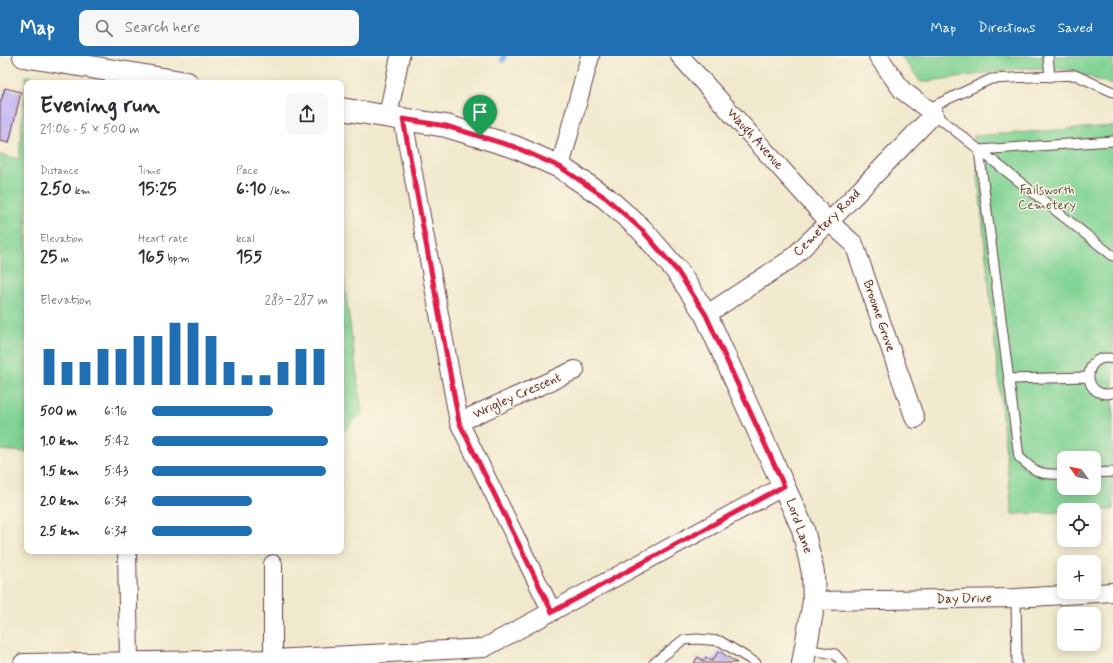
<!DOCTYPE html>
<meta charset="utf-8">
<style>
:root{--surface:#fff;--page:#f7f7f7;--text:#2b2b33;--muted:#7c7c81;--accent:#1f6fb2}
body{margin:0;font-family:Mynerve,sans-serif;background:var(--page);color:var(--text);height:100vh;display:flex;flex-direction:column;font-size:15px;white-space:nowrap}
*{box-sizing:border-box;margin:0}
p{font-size:13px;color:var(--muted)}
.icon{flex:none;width:22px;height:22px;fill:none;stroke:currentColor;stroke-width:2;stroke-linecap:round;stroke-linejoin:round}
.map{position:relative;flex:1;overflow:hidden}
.panel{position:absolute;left:24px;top:24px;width:320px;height:474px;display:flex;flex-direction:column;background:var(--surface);border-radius:8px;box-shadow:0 2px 10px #0003}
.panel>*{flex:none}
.needle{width:26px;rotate:303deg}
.fabs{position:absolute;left:1057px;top:395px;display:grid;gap:8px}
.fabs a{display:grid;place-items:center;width:44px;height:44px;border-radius:8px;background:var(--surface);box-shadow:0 2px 10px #0003;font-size:20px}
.pin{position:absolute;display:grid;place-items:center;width:34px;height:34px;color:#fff;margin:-41px -17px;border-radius:50% 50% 50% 0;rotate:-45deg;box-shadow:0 0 4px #0007}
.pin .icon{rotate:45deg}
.round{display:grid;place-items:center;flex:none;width:42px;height:42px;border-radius:8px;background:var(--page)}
.overview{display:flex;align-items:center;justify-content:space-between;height:68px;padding:0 16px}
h1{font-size:22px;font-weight:700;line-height:30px}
.metrics{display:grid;grid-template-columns:repeat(3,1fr);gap:6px;height:68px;padding:4px 16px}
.metrics div{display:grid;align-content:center}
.metrics b{font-size:17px;font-weight:700}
.metrics small{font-size:11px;font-weight:400}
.metrics p{font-size:11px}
.chart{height:112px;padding:8px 16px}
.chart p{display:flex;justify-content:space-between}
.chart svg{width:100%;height:72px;margin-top:4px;stroke:var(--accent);stroke-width:6}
ul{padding:0 16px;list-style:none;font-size:13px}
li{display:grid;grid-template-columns:64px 48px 1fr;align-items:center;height:30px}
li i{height:10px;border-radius:5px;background:var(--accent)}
header{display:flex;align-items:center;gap:24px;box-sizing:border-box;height:56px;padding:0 20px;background:var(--accent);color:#fff}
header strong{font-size:19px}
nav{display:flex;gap:22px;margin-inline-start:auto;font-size:14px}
.search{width:280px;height:36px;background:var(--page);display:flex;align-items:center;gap:10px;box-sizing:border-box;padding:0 14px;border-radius:8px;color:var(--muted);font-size:15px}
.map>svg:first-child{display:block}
</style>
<header>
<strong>Map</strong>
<div class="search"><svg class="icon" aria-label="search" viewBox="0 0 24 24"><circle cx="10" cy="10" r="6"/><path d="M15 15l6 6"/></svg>Search here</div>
<nav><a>Map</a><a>Directions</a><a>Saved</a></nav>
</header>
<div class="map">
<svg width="1113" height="607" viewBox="0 0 1113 607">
<rect width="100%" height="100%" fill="#fcf5e5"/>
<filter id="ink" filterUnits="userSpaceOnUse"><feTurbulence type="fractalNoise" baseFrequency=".025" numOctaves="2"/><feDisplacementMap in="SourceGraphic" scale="8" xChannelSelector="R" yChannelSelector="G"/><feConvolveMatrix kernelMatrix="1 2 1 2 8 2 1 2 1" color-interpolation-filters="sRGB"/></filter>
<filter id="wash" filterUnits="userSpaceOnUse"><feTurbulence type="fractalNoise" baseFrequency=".012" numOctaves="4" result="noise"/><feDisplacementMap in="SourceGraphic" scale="16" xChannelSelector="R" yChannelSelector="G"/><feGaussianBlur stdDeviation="0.9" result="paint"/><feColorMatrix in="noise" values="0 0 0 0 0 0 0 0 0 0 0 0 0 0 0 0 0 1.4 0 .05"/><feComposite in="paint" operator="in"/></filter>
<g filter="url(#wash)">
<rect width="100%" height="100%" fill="#f1e9cd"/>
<!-- green -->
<path fill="#81d394" stroke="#667960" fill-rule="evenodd" d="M901,0H1113V29L1069,14L1024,12L921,26Z
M26,20L60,27H27V396L0,394V99L19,103Z
M1113,70V454H1064V456L1012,458L974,80ZM1064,402H1094V432H1064Z
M341,202L362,357L341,378Z"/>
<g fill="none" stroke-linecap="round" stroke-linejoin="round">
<!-- stream -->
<path stroke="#76b1e7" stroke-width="5.5" d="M503,4L504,0"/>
</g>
<g id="blocks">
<!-- building -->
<path fill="#bbaef4" d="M5,32L21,36L9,87L0,85V45H1Z
M719,595L737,607H694L698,601L704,605L706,601L712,605Z"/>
</g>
</g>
<g filter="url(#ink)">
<use href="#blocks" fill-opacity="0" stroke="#633d43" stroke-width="1"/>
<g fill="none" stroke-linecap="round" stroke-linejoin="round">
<!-- service casing -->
<g stroke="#633d43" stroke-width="11">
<path id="service" d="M1048,0L1050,21
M927,53L991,23L1075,19L1113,36
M934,58L1113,200
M1113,303C1081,295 1081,345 1113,337
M1009,323L1088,321
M1094,417L1113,416
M1064,418C1040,419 1036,417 1019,401L979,94L1113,85
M1016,542L1017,607
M805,593L835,598L843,607
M654,607L683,584L697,583L720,585L756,607"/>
</g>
<!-- minor casing -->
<g stroke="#633d43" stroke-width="20">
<path id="minor" d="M680,0L829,166L854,188L915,363
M388,60L400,0
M403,63L459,366L552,556
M560,111L590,0
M706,259L791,203L829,166L934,58L902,34L878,0
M459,366L575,314
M127,495L129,605
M273,508V607
M814,545L1016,542L1113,536
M23,607L273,603L484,592L784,430"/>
</g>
<!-- tertiary casing -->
<g stroke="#633d43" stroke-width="24">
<path id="tertiary" d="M24,0L187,27
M341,53L446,70L515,91L560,111L606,142L642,174L678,216L706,259L803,473L813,517L814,545L803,607"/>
</g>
<!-- service -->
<use href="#service" stroke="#fff" stroke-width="9"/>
<!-- minor -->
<use href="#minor" stroke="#fff" stroke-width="18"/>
<!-- tertiary -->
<use href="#tertiary" stroke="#fff" stroke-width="22"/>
</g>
</g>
<g fill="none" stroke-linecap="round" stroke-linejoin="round" filter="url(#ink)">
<!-- route casing -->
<g stroke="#fff" stroke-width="8">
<path id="route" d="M403,63L446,70L515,91L560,111L606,142L642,174L678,216L706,259L784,430L552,556L459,366Z"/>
</g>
<!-- route -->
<use href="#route" stroke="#e11d48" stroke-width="5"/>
</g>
<g text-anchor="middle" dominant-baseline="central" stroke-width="3" stroke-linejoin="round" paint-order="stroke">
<!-- street labels -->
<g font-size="13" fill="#4a1f2b" stroke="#fcf5e5">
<text transform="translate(755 83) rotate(48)">Waugh Avenue</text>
<text transform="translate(827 167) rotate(-45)">Cemetery Road</text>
<text transform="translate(879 260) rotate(71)">Broome Grove</text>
<text transform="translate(517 340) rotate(-24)">Wrigley Crescent</text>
<text transform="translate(799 470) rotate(71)">Lord Lane</text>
<text transform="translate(964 543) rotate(-1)">Day Drive</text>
</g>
<!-- park labels -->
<g font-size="13" fill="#5a554a" stroke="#fcf5e5">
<text x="1047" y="134">Failsworth<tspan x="1047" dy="15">Cemetery</tspan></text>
</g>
</g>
</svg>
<div class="fabs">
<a><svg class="needle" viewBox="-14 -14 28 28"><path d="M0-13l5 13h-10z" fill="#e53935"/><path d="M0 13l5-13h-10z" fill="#7c7c81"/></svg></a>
<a><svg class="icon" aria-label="locate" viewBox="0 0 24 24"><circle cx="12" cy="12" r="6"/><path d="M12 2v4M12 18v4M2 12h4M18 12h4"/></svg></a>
<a>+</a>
<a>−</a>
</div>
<div class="pin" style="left:480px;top:80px;background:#1e9e55"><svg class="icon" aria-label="arrive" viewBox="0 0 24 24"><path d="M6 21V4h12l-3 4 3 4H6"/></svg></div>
<section class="panel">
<div class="overview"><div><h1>Evening run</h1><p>21:06 · 5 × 500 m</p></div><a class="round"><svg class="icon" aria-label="share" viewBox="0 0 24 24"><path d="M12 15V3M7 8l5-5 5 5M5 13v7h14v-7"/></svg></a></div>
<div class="metrics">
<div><p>Distance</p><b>2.50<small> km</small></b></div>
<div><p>Time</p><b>15:25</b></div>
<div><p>Pace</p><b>6:10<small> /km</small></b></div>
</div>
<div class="metrics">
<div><p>Elevation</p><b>25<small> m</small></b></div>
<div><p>Heart rate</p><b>165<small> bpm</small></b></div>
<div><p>kcal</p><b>155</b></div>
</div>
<div class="chart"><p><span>Elevation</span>283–287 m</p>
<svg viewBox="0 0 160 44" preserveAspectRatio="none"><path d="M5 44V22M15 44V30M25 44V30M35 44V22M45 44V22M55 44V14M65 44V14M75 44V6M85 44V6M95 44V14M105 44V30M115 44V38M125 44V38M135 44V30M145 44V22M155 44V22"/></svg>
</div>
<ul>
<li><b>500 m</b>6:16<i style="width:69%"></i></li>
<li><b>1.0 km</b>5:42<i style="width:100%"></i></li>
<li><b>1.5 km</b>5:43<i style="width:99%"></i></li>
<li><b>2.0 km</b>6:34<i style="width:57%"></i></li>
<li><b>2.5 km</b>6:34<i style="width:57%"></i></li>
</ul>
</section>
</div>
